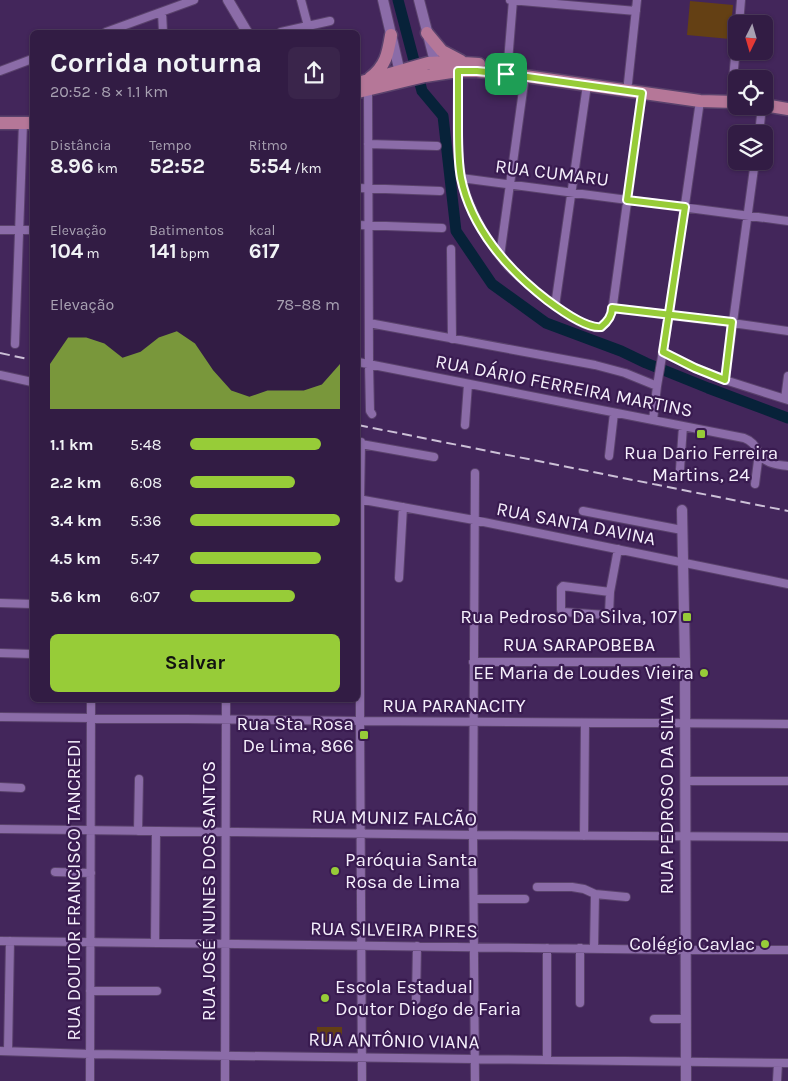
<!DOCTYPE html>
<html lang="pt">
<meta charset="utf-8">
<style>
:root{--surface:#321c44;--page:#3a254b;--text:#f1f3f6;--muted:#a8a1b2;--line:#4d3a5d;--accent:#97cc38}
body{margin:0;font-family:Karla,sans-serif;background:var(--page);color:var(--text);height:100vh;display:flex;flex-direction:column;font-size:19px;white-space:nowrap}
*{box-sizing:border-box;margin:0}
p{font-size:16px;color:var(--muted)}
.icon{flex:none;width:28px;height:28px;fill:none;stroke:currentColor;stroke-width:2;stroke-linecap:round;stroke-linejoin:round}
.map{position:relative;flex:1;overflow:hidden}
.side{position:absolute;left:30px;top:30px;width:330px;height:672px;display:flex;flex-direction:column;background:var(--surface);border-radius:8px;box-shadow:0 1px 4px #0004,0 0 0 1px var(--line)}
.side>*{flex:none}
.needle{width:32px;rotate:185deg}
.controls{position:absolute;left:728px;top:15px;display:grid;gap:10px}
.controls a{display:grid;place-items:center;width:45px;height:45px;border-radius:8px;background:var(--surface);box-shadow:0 1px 4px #0004,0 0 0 1px var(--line);font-size:25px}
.pin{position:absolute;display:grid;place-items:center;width:42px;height:42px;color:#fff;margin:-21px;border-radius:10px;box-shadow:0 2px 8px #0006}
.round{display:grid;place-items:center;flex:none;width:52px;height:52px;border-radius:8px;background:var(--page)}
.headline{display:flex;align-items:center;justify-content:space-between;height:85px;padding:0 20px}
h1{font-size:28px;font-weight:700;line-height:38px}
.figures{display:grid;grid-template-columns:repeat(3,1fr);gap:8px;height:85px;padding:5px 20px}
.figures div{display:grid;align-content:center}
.figures b{font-size:21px;font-weight:700}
.figures small{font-size:14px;font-weight:400}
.figures p{font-size:14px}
.chart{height:140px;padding:10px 20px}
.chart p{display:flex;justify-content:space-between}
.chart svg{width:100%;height:90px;margin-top:5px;fill:var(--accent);opacity:.7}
.cta{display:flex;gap:10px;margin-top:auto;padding:10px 20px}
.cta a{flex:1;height:58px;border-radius:8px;background:var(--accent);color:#111;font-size:20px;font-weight:700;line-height:58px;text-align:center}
ul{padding:0 20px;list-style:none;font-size:16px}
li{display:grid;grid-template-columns:80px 60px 1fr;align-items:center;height:38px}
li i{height:12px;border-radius:6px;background:var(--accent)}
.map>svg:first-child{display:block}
</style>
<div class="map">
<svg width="788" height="1081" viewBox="0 0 788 1081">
<rect width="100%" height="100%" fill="#43265b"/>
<!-- green -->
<path fill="#644014" d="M690,1L733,5L730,39L687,35Z
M317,1027H342V1043L317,1042Z"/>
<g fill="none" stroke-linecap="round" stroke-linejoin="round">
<!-- river -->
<path stroke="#072239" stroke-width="11" d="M398,0L422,91L443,116L456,231L492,284L546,323L621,351L646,363L708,388L788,418"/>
<!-- minor casing -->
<g stroke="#5a426c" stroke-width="10">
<path id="minor" d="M301,0L308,26
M510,0L636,11
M162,12L163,32
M739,24L741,0
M106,32L194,0
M281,32L330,21
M0,71L32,59
M458,71C458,111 453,162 468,200C477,223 491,246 507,265C519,278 585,335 601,327C606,325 610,316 612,312L642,93
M507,74L513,0
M628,83L637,0
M368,90L369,364L370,411L372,414
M731,101L736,47
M759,134L762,106
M368,144L437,146
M461,178L788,221
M358,188L440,191
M358,225L442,228
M0,230H32
M451,249L452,339
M500,256L525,76
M555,306L587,85
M612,308L732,323L788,331
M369,323L595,365L625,373L657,386
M15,344L23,123
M663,352L695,368L725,380L788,400
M358,362L744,438C758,443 756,454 767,461C773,465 781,465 788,466
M0,375L32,382
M725,380L755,161
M785,399L788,376
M653,420L657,386L669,315L700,101
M465,425L468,384
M361,442L360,500V721L362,1081
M361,444L434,457
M609,456L614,413
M680,469L683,426
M475,473L473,835L475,1081
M755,484L759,453
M358,499L474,520L788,584
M583,511L682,530
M399,578L403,507
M610,592L563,586L561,588V610L563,612L606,615L609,614L610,592L618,549
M0,603L32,604
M0,653L32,654
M473,662H685
M0,717L360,721L788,724
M685,781H788
M0,787L21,788
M0,829L473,835L788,837
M138,831L139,779
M584,836L585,723
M55,872L91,873
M537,887H572L584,889L595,894L594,948
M595,894L626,897
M474,899H525
M0,941L685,950H788
M155,943L156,832
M547,948V1059
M580,948V1003
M90,991H157
M416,1000L417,946
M654,1019H685
M0,1051L90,1054L788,1063
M8,1051L10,941
M90,1081L91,700
M225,1081L226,700
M777,1081L778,1063"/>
</g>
<!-- tertiary casing -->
<g stroke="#5a426c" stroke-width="12">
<path id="tertiary" d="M228,0L247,32
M383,0L401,77
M419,0L435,62
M682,510L685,662L686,1081"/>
</g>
<!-- primary casing -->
<g stroke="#5a426c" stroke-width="15">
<path id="primary" d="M427,33L442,51L461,61
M370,78C386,66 388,53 391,35
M358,83L428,63L448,62L479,64
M358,92L425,76L458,71H477L525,76L700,101L736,102
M764,105L788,109
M0,123H32"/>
</g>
<!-- minor -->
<use href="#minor" stroke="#8b6ca8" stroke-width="8"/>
<!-- tertiary -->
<use href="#tertiary" stroke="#8b6ca8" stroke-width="10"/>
<!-- primary -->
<use href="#primary" stroke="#b57798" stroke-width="12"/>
<!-- rail -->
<path stroke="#ccc0d7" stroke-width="2" stroke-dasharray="10 5" stroke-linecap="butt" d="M0,353L32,360
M358,425L788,511"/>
</g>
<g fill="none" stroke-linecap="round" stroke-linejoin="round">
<!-- route casing -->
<g stroke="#fff" stroke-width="10">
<path id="route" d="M506,74L477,71H458C458,90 458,109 458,128C458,144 458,162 461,178C471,228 508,270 547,300C559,309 586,329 601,327C606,323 612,316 612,308L732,322L725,380L695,368L663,352L685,207L627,200L642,93L506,74"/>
</g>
<!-- route -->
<use href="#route" stroke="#97cc38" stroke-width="6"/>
</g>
<!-- markers -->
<g fill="#97cc38" stroke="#391b50" stroke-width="2">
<rect x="696" y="429" width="10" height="10" rx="2.5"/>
<rect x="682" y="612" width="10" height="10" rx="2.5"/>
<circle cx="704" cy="673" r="5"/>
<rect x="359" y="730" width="10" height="10" rx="2.5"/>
<circle cx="335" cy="871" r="5"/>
<circle cx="765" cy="944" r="5"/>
<circle cx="325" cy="998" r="5"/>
</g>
<g text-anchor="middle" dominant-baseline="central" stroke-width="4.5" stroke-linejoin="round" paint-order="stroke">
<!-- street labels -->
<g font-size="19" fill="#f5effc" stroke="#391b50">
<text transform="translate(552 173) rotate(7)">RUA CUMARU</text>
<text transform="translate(564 386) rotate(11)">RUA DÁRIO FERREIRA MARTINS</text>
<text transform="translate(576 524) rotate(11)">RUA SANTA DAVINA</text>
<text x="579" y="645">RUA SARAPOBEBA</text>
<text x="454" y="706">RUA PARANACITY</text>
<text transform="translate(667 795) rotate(-90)">RUA PEDROSO DA SILVA</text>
<text transform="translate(394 818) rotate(1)">RUA MUNIZ FALCÃO</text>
<text transform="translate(74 890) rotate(-90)">RUA DOUTOR FRANCISCO TANCREDI</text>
<text transform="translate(209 891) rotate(-90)">RUA JOSÉ NUNES DOS SANTOS</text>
<text transform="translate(394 930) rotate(1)">RUA SILVEIRA PIRES</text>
<text transform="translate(394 1041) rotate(1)">RUA ANTÔNIO VIANA</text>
</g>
<!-- poi labels -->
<g font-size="19" fill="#f5effc" stroke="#391b50" text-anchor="end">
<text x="701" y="453" text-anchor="middle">Rua Dario Ferreira<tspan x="701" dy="22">Martins, 24</tspan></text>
<text x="677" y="617">Rua Pedroso Da Silva, 107</text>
<text x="694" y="673">EE Maria de Loudes Vieira</text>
<text x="354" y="724">Rua Sta. Rosa<tspan x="354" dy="22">De Lima, 866</tspan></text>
<text x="345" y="860" text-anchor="start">Paróquia Santa<tspan x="345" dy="22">Rosa de Lima</tspan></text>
<text x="755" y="944">Colégio Cavlac</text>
<text x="335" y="987" text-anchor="start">Escola Estadual<tspan x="335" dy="22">Doutor Diogo de Faria</tspan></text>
</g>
</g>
</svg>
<div class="controls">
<a><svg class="needle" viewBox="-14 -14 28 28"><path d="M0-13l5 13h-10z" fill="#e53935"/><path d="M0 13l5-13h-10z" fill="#a8a1b2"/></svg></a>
<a><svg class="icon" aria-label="locate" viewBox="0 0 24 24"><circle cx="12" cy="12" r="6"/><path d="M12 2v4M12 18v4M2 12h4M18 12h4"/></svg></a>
<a><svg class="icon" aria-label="layers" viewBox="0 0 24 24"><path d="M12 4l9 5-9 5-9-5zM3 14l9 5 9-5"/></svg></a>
</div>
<div class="pin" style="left:506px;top:74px;background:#1e9e55"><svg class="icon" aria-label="arrive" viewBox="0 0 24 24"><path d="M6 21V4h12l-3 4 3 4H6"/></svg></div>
<section class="side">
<div class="headline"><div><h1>Corrida noturna</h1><p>20:52 · 8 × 1.1 km</p></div><a class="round"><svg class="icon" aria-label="share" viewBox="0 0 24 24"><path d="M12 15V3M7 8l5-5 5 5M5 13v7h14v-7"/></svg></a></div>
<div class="figures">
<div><p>Distância</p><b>8.96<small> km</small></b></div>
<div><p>Tempo</p><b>52:52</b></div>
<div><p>Ritmo</p><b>5:54<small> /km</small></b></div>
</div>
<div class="figures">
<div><p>Elevação</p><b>104<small> m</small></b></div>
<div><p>Batimentos</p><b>141<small> bpm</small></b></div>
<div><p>kcal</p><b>617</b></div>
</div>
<div class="chart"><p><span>Elevação</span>78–88 m</p>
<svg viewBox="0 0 160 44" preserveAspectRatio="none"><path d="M0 44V22L10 9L20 9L30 12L40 19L50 16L60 9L70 6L80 12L90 25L100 35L110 38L120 35L130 35L140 35L150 32L160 22V44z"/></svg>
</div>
<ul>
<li><b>1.1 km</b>5:48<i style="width:87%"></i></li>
<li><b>2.2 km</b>6:08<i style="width:70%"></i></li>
<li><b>3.4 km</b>5:36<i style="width:100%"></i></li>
<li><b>4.5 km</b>5:47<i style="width:87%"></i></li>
<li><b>5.6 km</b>6:07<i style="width:70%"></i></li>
</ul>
<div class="cta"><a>Salvar</a></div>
</section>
</div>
